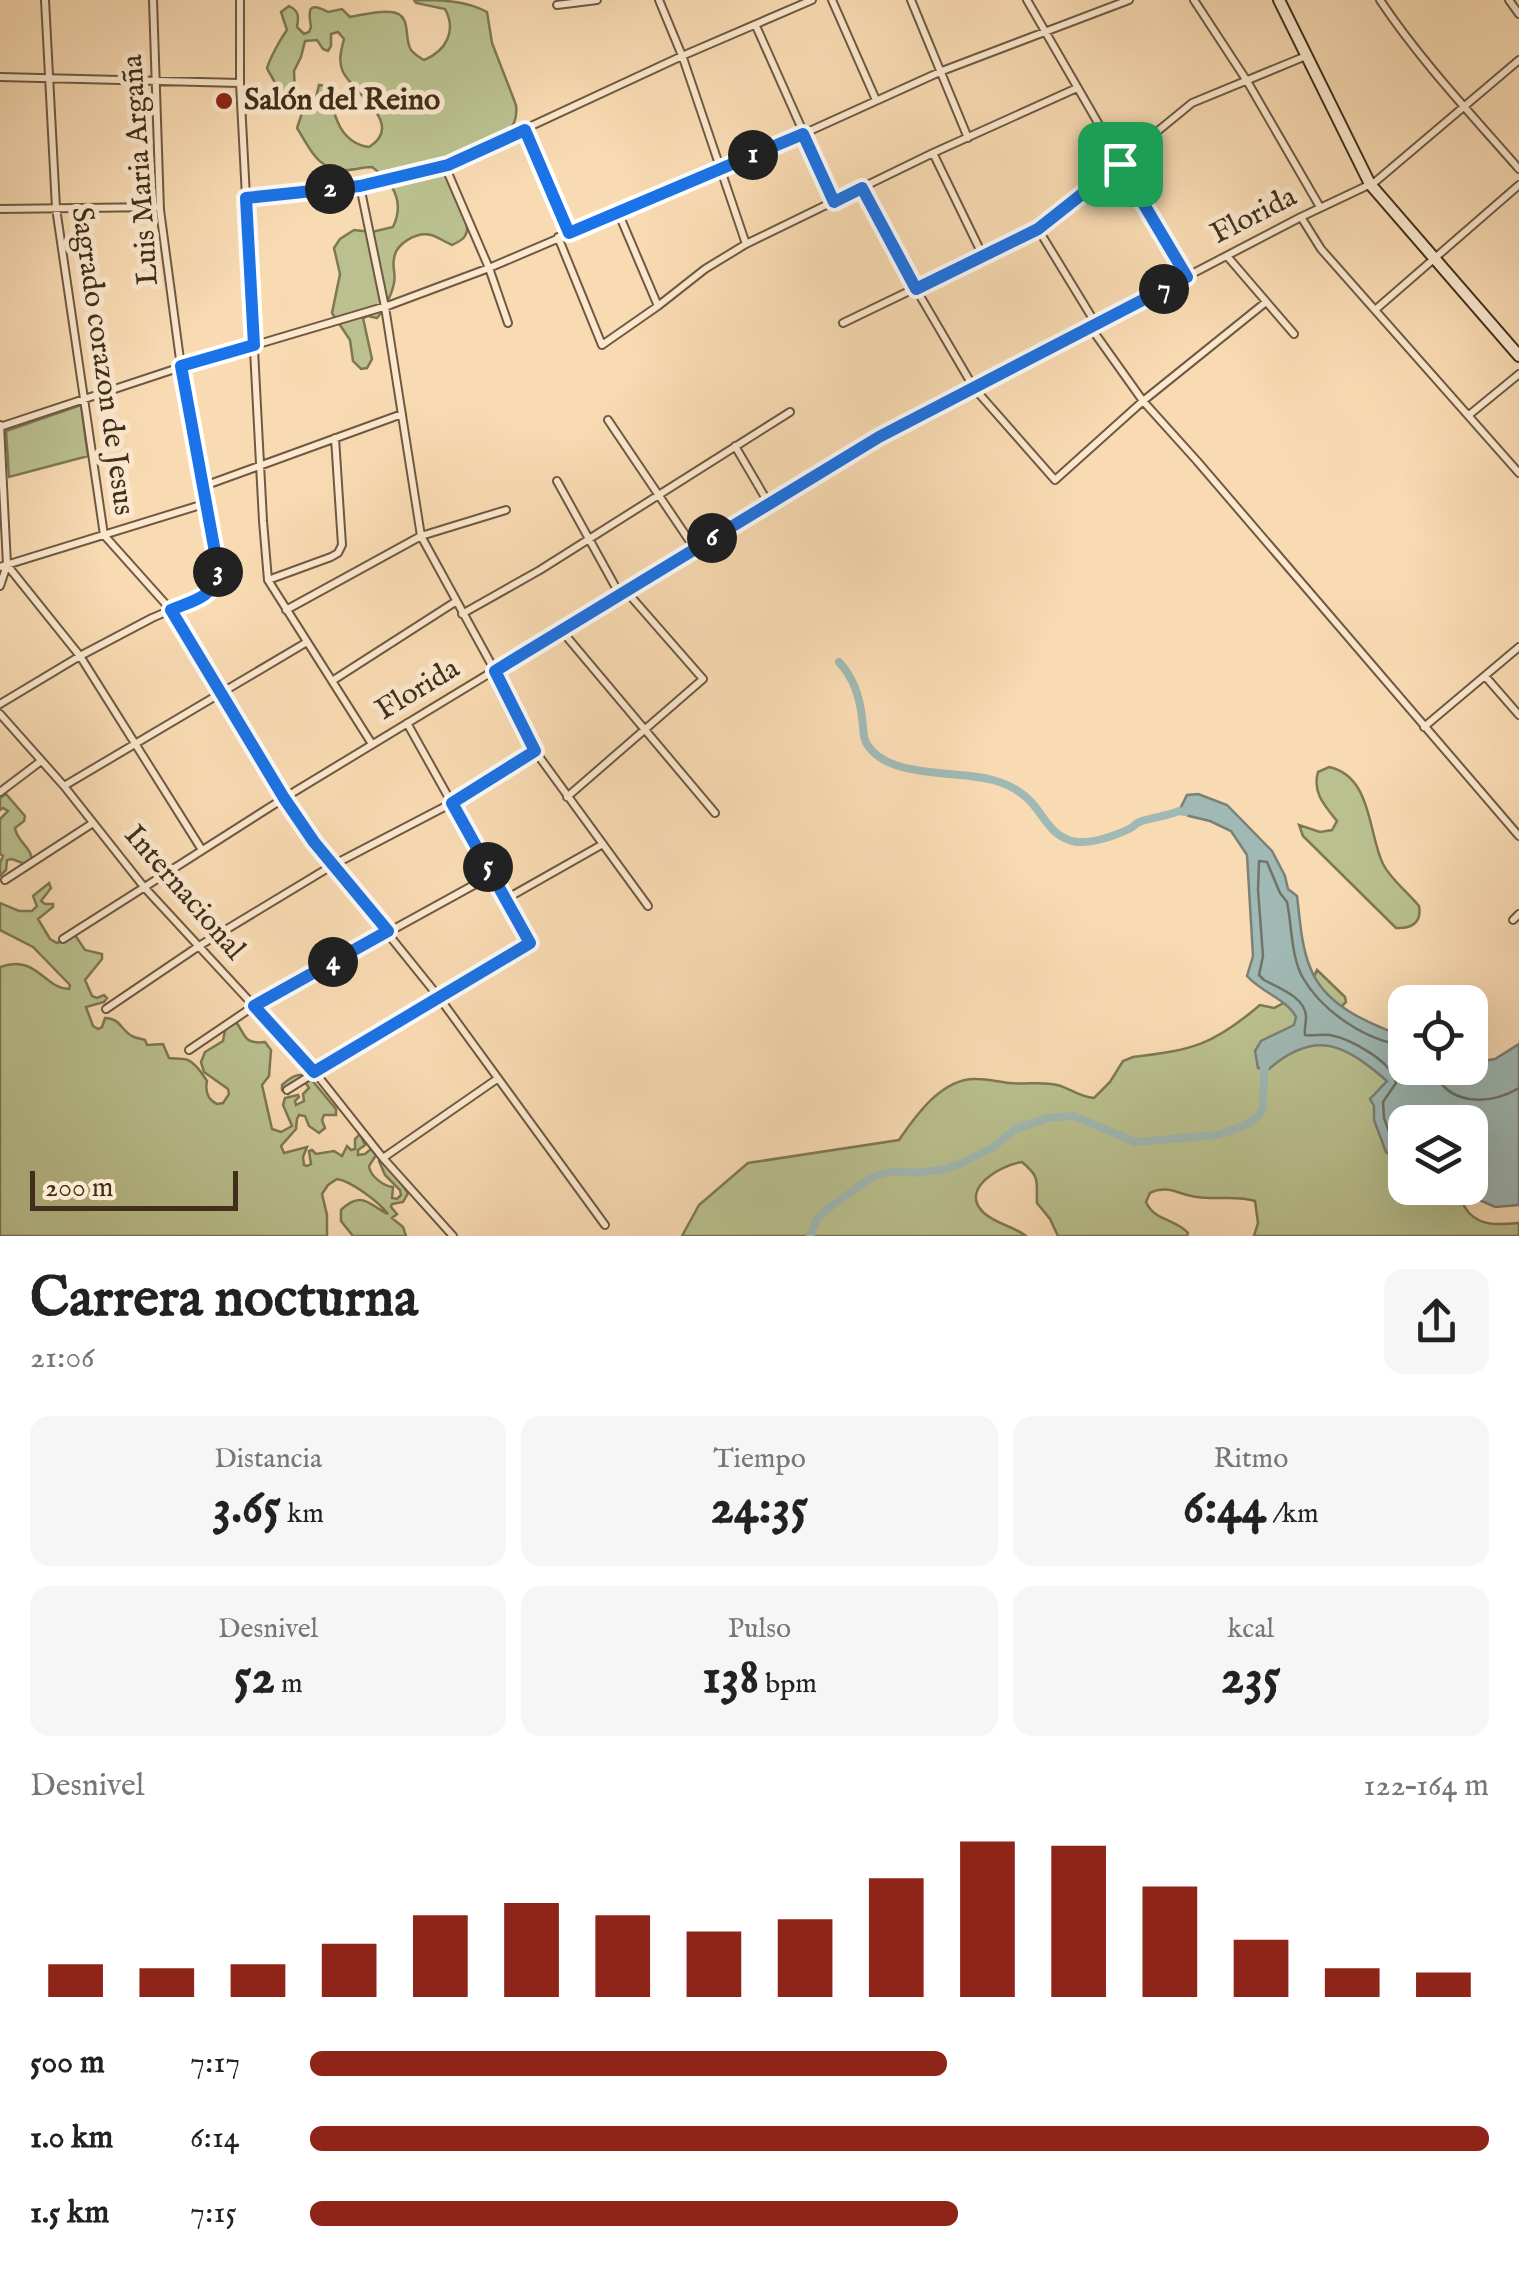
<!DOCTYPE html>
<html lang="es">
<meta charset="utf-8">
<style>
:root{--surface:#fff;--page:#f6f6f6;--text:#222;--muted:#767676;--accent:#8f2418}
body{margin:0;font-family:"IM FELL English",serif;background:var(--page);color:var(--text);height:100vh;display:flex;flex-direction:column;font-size:38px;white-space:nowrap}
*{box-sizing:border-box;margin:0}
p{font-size:32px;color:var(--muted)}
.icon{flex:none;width:55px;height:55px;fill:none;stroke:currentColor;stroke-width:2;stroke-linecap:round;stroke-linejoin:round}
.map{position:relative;height:1236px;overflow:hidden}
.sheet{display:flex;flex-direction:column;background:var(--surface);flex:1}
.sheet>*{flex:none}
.controls{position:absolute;left:1388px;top:985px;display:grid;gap:20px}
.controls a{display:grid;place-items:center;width:100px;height:100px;border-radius:20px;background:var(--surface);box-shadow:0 10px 40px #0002;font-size:50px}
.scale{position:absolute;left:30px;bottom:25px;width:208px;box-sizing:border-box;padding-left:10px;border:5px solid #412e1b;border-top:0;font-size:28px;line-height:35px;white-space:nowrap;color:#412e1b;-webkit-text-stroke:8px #fbe8ce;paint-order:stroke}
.pin{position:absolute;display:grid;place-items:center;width:85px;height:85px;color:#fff;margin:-42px;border-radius:20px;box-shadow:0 5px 15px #0006}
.km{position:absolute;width:50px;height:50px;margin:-25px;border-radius:50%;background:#222;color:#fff;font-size:28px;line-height:50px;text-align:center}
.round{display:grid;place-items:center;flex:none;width:105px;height:105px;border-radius:20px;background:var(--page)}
.summary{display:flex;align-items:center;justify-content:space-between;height:170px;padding:0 30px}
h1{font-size:55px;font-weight:800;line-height:75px}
.stats{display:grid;grid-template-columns:repeat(3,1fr);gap:15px;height:170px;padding:10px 30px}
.stats div{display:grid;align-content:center;border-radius:20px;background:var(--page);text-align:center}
.stats b{font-size:50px;font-weight:800}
.stats small{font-size:28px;font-weight:400}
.stats p{font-size:28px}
.chart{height:280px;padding:20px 30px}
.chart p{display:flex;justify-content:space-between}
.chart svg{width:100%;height:180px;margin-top:10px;stroke:var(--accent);stroke-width:6}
ul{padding:0 30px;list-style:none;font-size:32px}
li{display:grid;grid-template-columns:160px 120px 1fr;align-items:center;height:75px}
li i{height:25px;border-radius:12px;background:var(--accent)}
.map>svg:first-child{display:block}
</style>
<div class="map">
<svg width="1519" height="1236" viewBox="0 0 1519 1236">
<rect width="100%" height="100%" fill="#f9dbb3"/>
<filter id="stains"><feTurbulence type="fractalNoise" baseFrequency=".002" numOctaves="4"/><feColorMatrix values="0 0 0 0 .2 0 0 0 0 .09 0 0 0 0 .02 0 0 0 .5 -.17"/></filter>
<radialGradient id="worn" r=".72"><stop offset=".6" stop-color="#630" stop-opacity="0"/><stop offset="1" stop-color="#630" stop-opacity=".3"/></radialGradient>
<!-- green -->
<path fill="#bac18f" stroke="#7e7855" stroke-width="2.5" d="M414,0C439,0 465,0 487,12L492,43L516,105C521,148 470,134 453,162C439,185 476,219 465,236C463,240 456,243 452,245C445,242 438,237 431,235C417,231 395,244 394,259C392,267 396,274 394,283C392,294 384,310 377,318L368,316L363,318L372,359L367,368L361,369L353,361L350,340L332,313L340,274L334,248L340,239L354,230L372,232L393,227C405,202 393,182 372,167C363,167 355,170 346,170C317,170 311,150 297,128L302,113L315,102L319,85L325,86L328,91C334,115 340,143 369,147C406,124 354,94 343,72C338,62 341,50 344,39L338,32L331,34V46L328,51L323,49L317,40L305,41L301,57L294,71L295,95L287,102L282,103C273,96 277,93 275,83C273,78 269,73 267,68C270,58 281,38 287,30L281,12L289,6C299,11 299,16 297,27L304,34L309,32L311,27C308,10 308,1 328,12L342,9L350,17C364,15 377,10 391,12C413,14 403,38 411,50C415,55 419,57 424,60C446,51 457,31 445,9L416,3Z
M81,405L88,456L9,477L6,431Z
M1329,767C1372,776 1368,833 1383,864C1391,880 1408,892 1419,906C1422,923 1411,929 1396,928L1303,836L1299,825L1320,832L1332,830L1337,821C1325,806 1312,793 1318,772Z
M6,794L25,816L24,821L15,828C17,842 32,847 32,861L28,865L12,859L7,860L6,870L0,876V863L3,856L0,854V819L8,811L3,808L0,810V798Z
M49,883L51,888L41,901L45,904H53V907L38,919L50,939L57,943L75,935L85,950L102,954V959L85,980L92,996L97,998L104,995L107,998L104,1002L86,1007L93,1026L98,1029L102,1027L105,1018C120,1018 121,1030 132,1036C134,1038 143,1039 145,1040L147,1045L163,1044L169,1058C174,1059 178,1058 183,1059C193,1059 202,1073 207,1081C205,1091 208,1100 217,1104L223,1103L229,1094L228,1089L204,1072L201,1062L205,1052L223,1041L226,1025L234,1020C246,1032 241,1045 265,1042L271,1050L269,1076L262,1085L272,1129L281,1132L292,1126L283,1105L285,1098L298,1095L299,1097L295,1101L296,1105L304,1101L303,1094L309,1088L305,1082L294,1086L288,1094L282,1090V1085C291,1077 299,1071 310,1078L336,1109V1115H324L322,1120L325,1128L319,1133L309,1126L305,1116L299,1115L297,1119L296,1129L281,1146L284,1153L307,1147L303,1157L304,1165L307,1166L311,1164L309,1151L312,1150L316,1154L334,1151L342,1156L347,1146L351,1150L355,1149V1139L359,1135L361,1136L365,1145L358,1150V1155L365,1154L371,1149L376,1155L369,1166C370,1176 383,1186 393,1187L392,1198L397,1199L401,1195L400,1190L385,1175L379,1161L381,1157C392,1167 399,1181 408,1193L403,1202L392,1204L391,1207L397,1214L392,1218L403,1227L406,1236H353L341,1221V1210C362,1190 369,1205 388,1214C379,1202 351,1181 337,1179L328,1185L322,1194L327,1215V1236H0V967C37,954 43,988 69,989L70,985L33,947L0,930V903L19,911H32L37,906L33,896Z
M1317,970L1345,997L1346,1002L1337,1011L1408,1084L1405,1122V1188H1470L1475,1185L1467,1195L1464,1206C1476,1227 1497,1225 1519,1223V1236H1254L1258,1223L1255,1201C1237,1195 1217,1200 1197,1197C1180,1195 1167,1184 1150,1193L1146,1202C1154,1221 1176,1219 1188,1233L1187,1236H1058L1050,1219L1037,1203C1036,1180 1041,1178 1022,1162C1001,1165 958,1189 984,1213C996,1224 1013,1226 1026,1236H682L699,1205L748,1163L899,1140C916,1115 943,1077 977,1079C988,1079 999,1082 1009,1083C1025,1085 1042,1081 1057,1085C1070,1088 1079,1097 1094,1098L1110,1082L1123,1061L1133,1057C1193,1050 1213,1045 1260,1005L1274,1008L1308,990Z"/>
<!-- water -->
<path fill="#a0b9b4" stroke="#7a8177" stroke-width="2.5" d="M1198,794L1227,805L1272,851L1285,876L1288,889L1297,896C1300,919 1301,945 1310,967C1324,1006 1370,1024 1405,1037V1068H1470V1063L1495,1059L1519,1044V1205L1495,1207L1453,1188H1470V1122H1405V1162L1386,1152L1374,1120V1106L1370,1099L1387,1081C1345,1045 1316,1028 1269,1069L1258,1068L1255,1051L1261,1041L1294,1025L1296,1017C1287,999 1262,993 1247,976L1253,956L1247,855L1231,831L1210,821L1189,816L1179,811L1187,795Z"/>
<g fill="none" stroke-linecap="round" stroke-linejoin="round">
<!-- shore -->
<path stroke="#707468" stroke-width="2.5" d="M1405,1045C1367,1042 1322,1011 1303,978C1291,957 1292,926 1287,902L1280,893L1267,862L1259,861L1258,890L1263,956L1259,975L1264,980C1279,988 1307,998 1306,1018C1306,1024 1304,1029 1305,1035C1313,1036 1322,1034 1330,1035C1351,1039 1393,1062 1396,1083L1383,1102L1384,1118L1393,1143L1405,1150
M1433,1068C1446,1106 1488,1106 1519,1088"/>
<!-- canal -->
<path stroke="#a0b9b4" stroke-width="8" d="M839,662C853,677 860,698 862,718C864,729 862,739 869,747C892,779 960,770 993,780C1008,784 1021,791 1032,803C1046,819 1053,839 1077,842C1093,843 1114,836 1129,829C1140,823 1131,825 1142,821C1155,817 1167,816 1179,811L1185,812
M810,1236L817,1219L826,1210L872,1177L894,1171L914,1173L941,1170L960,1164L992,1148L1015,1129L1048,1118L1074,1116L1135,1142L1217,1135L1244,1126L1257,1117L1263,1109L1264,1069L1268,1061"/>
<!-- street casing -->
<g stroke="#6f5941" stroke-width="10">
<path id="street" d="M45,0L56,208L104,535L171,610L284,797L314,842L438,996L605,1225
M240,0V83L263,521L268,580L372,744
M659,0L683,58L746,244
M832,0L876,100
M911,0L968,138
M1027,0L1187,277
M1194,0L1247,81L1320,207
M1380,0C1420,60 1471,114 1519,169
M1509,0L1519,14
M557,5L597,0
M756,26L834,201
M0,77L240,83
M525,130L569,233
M933,153L983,256
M360,186L385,307L421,536L495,671L535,751L648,906
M862,188L916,289L974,388L1055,480L1143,401L1266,302
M247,198L360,186L446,165
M0,209L160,207
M618,212L658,306
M1301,217L1321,249L1519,473
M1038,229L1096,324
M558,237L602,345L658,306L705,269L746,244L933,153L1077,88
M1227,256L1294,334
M1375,310L1519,185
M508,323L489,268L445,166L682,56L812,0
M843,323L1038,229L1192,103L1306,56
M1091,328L1143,401L1197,461L1519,836
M1469,415L1519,374
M608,420L695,549
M0,427L181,367L390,305L489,268L803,134L942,71L1129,0
M735,446L769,504
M557,481L620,595
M204,486L402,414
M7,565L80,656L202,850
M0,567L207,503
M268,580L331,557L338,553L342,545L335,438
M0,586L7,565L0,425
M286,610L421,536L506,510
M462,614L540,570L790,412
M561,630L715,813
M1485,676L1519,715
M332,681L455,602
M0,704L80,656L152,618L208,594L214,588L219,573L181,367L160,210L153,0
M0,714L64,786L144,887L314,1071L383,1158L453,1236
M1424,727L1519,647
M64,786L307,642
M0,792L41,761
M567,797L703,679L626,591
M5,880L93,823
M506,899L603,844
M1513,920L1519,914
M63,939L289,795L879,437L1301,217L1375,182L1519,60
M106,1009L199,946L333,865L452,803L535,751
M189,1050L254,1006L492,875
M287,1090L438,996L530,943L407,723
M383,1158L497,1079"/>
</g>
<!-- secondary casing -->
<g stroke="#412e1b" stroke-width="14">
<path id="secondary" d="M1279,0L1370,184L1519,356"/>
</g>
<!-- street -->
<use href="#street" stroke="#fbe8ce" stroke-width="6"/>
<!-- secondary -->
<use href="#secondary" stroke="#fbe8ce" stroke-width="10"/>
</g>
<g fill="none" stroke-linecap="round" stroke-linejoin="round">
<!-- route casing -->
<g stroke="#fff" stroke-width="20">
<path id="route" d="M525,130L569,233L803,134L834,202L862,188L916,289L1038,229L1120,164L1187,277L879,437L495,671L535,751L452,803L530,943L314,1072L254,1006L388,931L314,842L284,798L171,610C194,600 210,599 219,574L181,366L254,345L246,198L360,186L448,165Z"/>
</g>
<!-- route -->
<use href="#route" stroke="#1a73e8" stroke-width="12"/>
</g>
<!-- markers -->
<circle fill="#8f2418" stroke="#fbe8ce" stroke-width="4" cx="224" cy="101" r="10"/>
<g text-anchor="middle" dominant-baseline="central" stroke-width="10" stroke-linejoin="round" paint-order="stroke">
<!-- poi labels -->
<g font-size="30" font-weight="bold" fill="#412e1b" stroke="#fbe8ce" text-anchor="start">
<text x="244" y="101">Salón del Reino</text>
</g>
<!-- street labels -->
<g font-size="30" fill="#412e1b" stroke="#fbe8ce">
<text transform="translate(141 170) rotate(-94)">Luis Maria Argaña</text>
<text transform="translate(1254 216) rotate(-27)">Florida</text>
<text transform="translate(102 361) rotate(82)">Sagrado corazon de Jesus</text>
<text transform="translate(418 690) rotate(-31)">Florida</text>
<text transform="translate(184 893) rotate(49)">Internacional</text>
</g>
</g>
<rect width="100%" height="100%" filter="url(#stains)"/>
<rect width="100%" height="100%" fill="url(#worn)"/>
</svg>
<div class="controls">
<a><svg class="icon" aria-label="locate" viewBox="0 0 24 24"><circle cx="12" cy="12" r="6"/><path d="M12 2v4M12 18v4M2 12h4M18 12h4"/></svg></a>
<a><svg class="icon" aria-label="layers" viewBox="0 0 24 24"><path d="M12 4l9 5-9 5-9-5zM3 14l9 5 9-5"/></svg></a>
</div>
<div class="scale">200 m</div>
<div class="pin" style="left:1120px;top:164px;background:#1e9e55"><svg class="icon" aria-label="arrive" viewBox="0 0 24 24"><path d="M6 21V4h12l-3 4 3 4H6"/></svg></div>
<b class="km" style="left:753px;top:155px">1</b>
<b class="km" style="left:330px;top:189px">2</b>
<b class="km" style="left:218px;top:572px">3</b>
<b class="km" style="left:333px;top:962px">4</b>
<b class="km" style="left:488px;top:867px">5</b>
<b class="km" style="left:712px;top:538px">6</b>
<b class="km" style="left:1164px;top:289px">7</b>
</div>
<section class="sheet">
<div class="summary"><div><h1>Carrera nocturna</h1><p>21:06</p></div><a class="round"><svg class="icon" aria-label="share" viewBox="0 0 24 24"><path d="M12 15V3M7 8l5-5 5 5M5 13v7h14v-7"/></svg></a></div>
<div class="stats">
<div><p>Distancia</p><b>3.65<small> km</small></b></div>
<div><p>Tiempo</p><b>24:35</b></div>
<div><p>Ritmo</p><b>6:44<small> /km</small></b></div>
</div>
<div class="stats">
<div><p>Desnivel</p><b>52<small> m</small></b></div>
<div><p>Pulso</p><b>138<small> bpm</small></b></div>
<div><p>kcal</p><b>235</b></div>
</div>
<div class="chart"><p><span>Desnivel</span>122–164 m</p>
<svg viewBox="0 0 160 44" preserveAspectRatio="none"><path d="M5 44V36M15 44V37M25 44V36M35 44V31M45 44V24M55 44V21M65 44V24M75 44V28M85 44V25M95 44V15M105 44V6M115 44V7M125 44V17M135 44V30M145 44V37M155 44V38"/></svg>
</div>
<ul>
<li><b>500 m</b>7:17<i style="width:54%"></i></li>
<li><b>1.0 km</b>6:14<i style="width:100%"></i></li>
<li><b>1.5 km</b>7:15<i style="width:55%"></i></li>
</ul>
</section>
